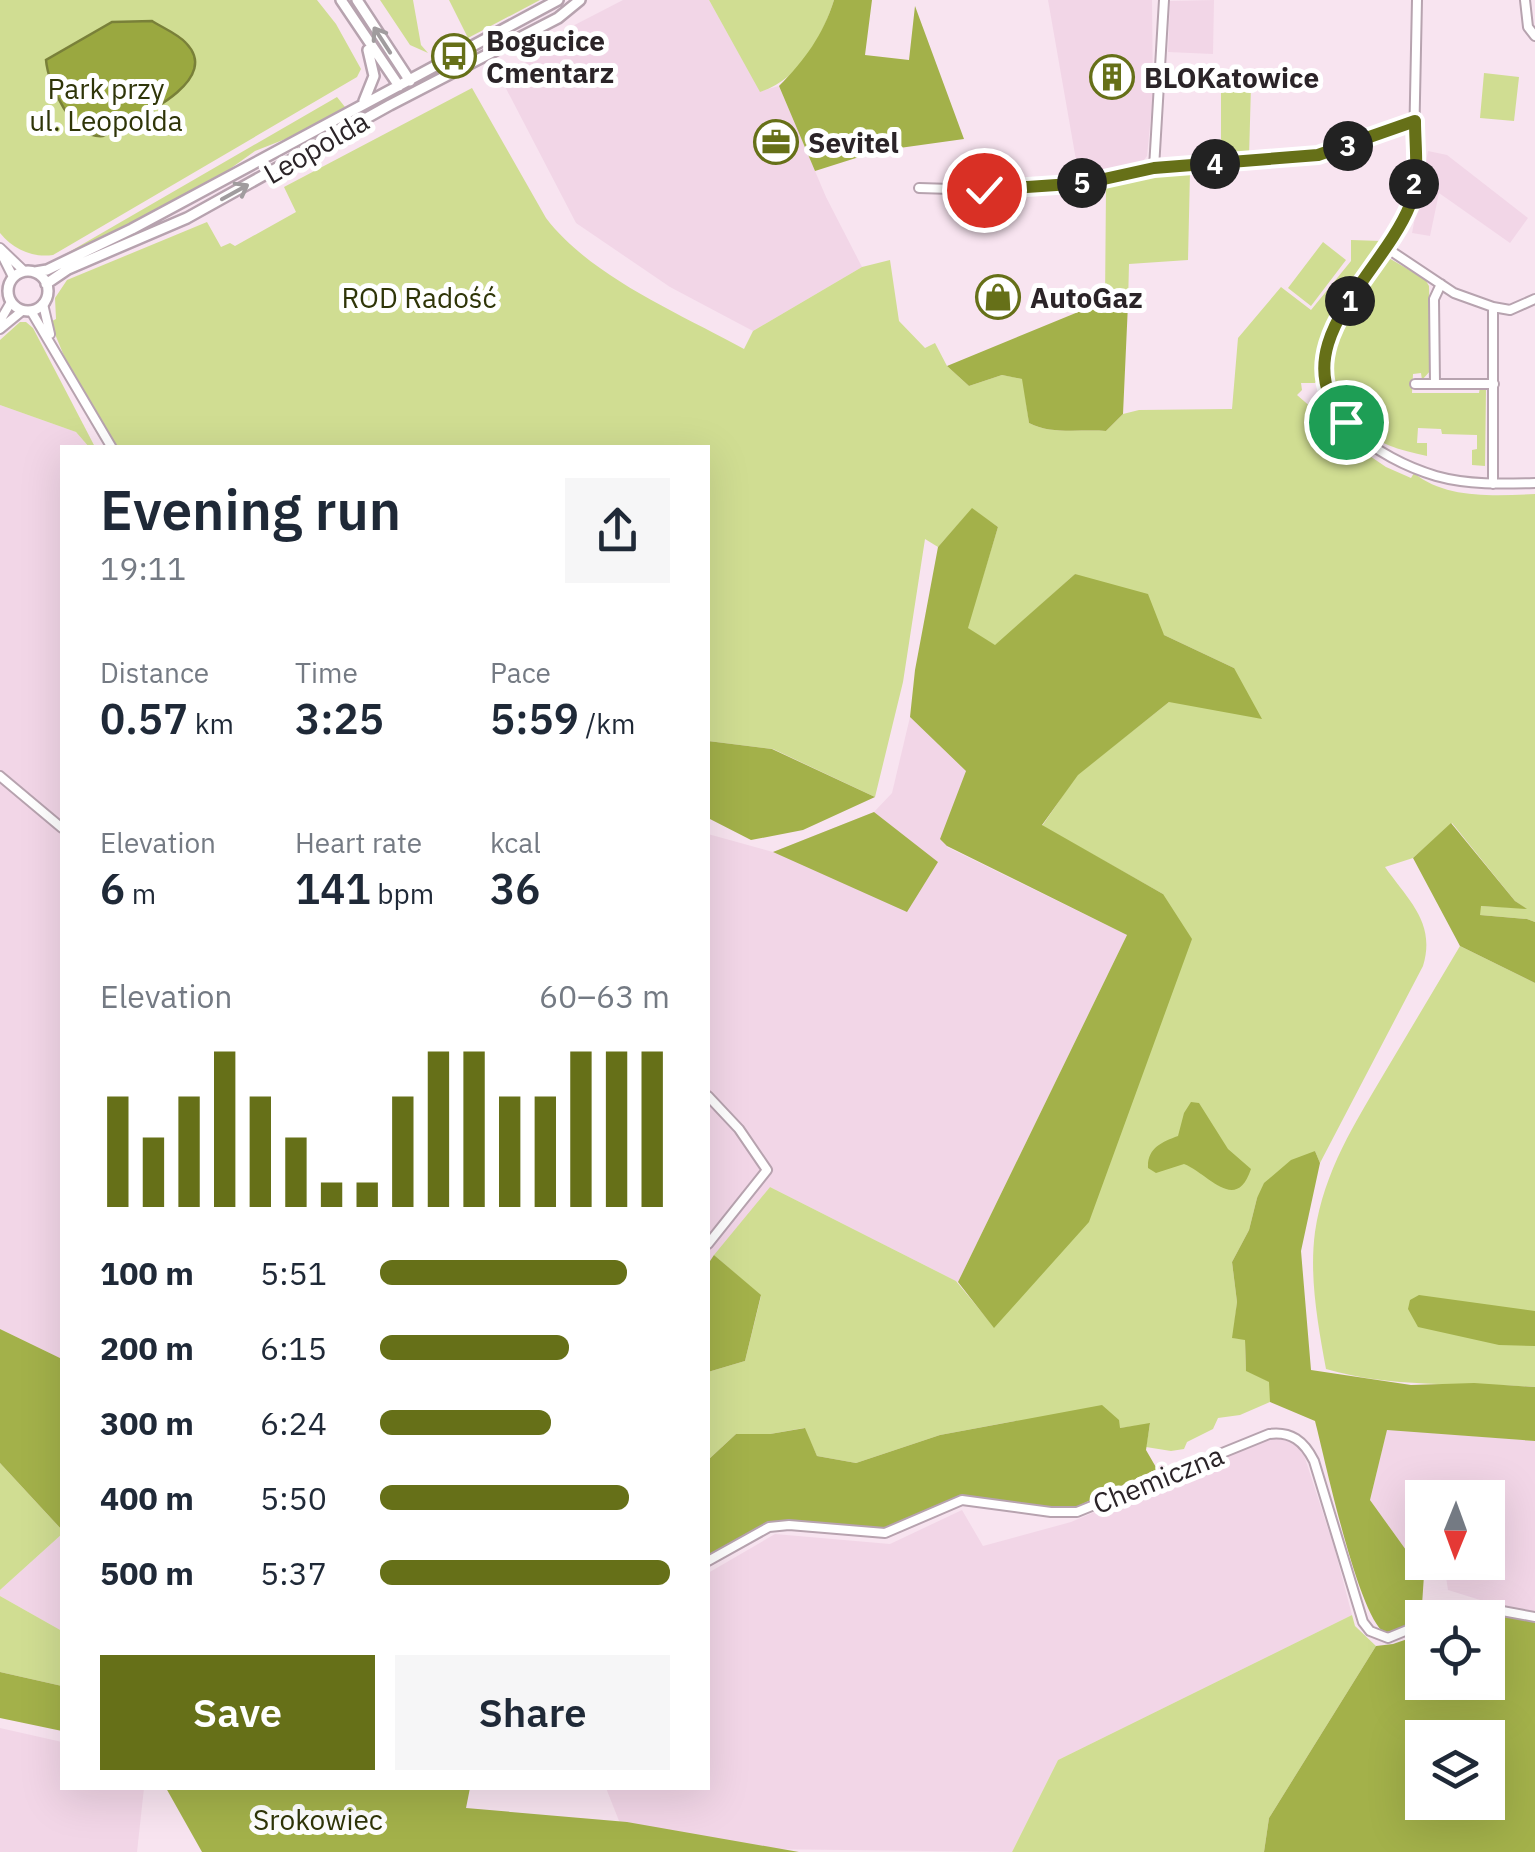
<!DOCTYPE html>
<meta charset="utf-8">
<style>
:root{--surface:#fff;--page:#f6f6f7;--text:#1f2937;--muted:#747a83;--accent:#667018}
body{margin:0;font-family:"IBM Plex Sans",sans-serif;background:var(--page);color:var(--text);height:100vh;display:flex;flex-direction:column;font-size:38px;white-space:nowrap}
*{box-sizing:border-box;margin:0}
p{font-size:32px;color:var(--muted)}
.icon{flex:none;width:55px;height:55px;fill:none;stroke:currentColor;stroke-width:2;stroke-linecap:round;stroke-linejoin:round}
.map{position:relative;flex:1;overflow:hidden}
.details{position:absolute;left:60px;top:445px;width:650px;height:1345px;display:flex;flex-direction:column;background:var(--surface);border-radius:0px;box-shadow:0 10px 40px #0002}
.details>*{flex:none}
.needle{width:65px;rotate:181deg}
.fabs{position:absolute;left:1405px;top:1480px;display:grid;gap:20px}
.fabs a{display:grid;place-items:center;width:100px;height:100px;border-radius:0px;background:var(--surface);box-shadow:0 10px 40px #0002;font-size:50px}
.pin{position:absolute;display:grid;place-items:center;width:85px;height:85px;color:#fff;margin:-42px;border:5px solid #fff;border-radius:50%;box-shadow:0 2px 10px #0007}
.km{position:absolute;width:50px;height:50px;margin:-25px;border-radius:50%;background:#222;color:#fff;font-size:28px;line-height:50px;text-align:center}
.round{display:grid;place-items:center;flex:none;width:105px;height:105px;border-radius:0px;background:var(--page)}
.summary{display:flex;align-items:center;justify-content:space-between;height:170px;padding:0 40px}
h1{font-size:55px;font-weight:600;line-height:75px}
.metrics{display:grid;grid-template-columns:repeat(3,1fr);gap:15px;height:170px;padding:10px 40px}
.metrics div{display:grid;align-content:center}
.metrics b{font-size:42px;font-weight:600}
.metrics small{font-size:28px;font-weight:400}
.metrics p{font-size:28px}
.chart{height:280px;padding:20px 40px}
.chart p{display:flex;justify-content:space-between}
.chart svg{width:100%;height:180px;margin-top:10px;stroke:var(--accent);stroke-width:6}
.primary-button{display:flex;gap:20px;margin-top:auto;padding:20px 40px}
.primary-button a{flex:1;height:115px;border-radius:0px;background:var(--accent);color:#fff;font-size:40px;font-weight:600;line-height:115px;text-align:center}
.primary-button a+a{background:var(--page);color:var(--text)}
ul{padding:0 40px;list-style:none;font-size:32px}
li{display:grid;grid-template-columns:160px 120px 1fr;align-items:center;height:75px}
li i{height:25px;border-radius:12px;background:var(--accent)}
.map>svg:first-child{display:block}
</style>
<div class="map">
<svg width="1535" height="1852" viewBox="0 0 1535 1852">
<rect width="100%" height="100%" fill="#f8e4f0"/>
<!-- built -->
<path fill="#f2d6e7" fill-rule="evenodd" d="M623,0H709L760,91L779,86L826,197L862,267L753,331L670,287L576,223L500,77L565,40L561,32Z
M1048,0H1152L1153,95L1147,156L1141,164L1079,177Z
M1214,0L1213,54L1168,52L1170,1Z
M1428,151L1447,155L1528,218L1510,243L1439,193L1430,236L1412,233Z
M0,405L76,432L89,447L62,448V1359L0,1329Z
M910,717L966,771L947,847L1127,935L958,1282L770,1187L708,1264V834L773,852L874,812L892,793Z
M1387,1429L1535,1441V1617L1448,1590L1446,1576L1424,1575L1370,1500ZM1422,1498H1488V1562H1422Z
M1278,1438L1293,1439L1304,1455L1335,1550L1352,1615L1058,1760L1012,1852L758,1849L621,1826L606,1788H708V1573L775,1534L890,1544L962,1510L983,1546L1071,1522L1252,1445Z
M62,1534V1631L0,1596V1590Z
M0,1728L62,1742V1788H144L137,1852H0Z"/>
<!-- green -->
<path fill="#d0dd92" d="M0,0H317L336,24L361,69L357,77L53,255C32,258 13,249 0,233Z
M380,0H413L421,45L428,53L410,45Z
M449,0H540L468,38Z
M709,0H834C822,38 800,79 760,92Z
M1484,73L1519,77L1514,121L1480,118Z
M1221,84L1251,86L1249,157L1221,158Z
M472,88L546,218C591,277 679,313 744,349L753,331L862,267L890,260L899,321L925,348L935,343L947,366L969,386L1002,375L1023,379L1029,423C1052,435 1080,429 1106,431L1123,414L1139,410L1232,409L1238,338L1281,287L1311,310L1351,261V240L1382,241L1322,337L1319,378L1315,383H1301L1302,390L1297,395L1344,436L1349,431L1362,441L1358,448L1386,467L1411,478L1414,473C1445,499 1495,496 1535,494V922L1527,919L1480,915V906L1525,908L1515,901L1452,823L1413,858L1385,867C1409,901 1436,923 1423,966L1320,1163L1315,1151L1257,1198L1249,1230L1232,1262L1237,1302L1233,1338L1245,1339L1246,1370L1270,1382V1402L1240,1415L1218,1418L1213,1429L1187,1442L1184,1449L1171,1451L1146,1447L1150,1424L1120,1428L1015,1421L940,1435L856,1463L817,1456L804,1428L770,1434H736L708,1460V1372L745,1361L761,1296L714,1255L770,1187L956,1281L994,1327L1163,894L1042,826L1077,775L1169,702L1234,668L1164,635L1075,574L995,646L967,628L998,527L972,509L938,547L925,539L903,682L875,797L773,749L708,741V448L117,447L69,368L50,322L56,319L55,298L67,280L207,222L221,247L230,243L235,246L296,212L284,187Z
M337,97L345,107L293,136L255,151L220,176L59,261L57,259Z
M1190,172L1188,260L1129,264L1128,304L1105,301L1106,188L1155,175Z
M1323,242L1346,260L1311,306L1288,288Z
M1387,257L1425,279L1429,286L1431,370L1422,380L1421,373L1413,374L1412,393H1479L1480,387L1486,389L1485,466L1472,465V450L1477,449V435L1442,434L1441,429L1418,428L1417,443H1427V456C1414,453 1400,450 1388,445C1379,442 1370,433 1363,426C1333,402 1323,371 1336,335L1387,262Z
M20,322H26L33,328L95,447H89L76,432L0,405V340Z
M1460,946L1535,983V1387C1464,1382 1394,1389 1326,1369C1318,1325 1309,1277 1315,1232C1324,1171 1355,1123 1385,1072C1410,1030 1435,988 1460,946Z
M0,1463L62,1530V1534L0,1590Z
M0,1596L62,1631V1686L0,1672Z
M1352,1615L1355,1626L1376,1646L1269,1818L1264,1852H1012L1058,1760Z"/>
<!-- forest -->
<path fill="#a3b14a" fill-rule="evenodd" d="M834,0H872L865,55L909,60L915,6L964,139L878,151L815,171L779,86C805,60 823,35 834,0Z
M1105,301L1128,304L1123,414L1106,431C1080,429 1052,435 1029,423L1022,379L1002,375L969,386L947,366Z
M972,508L998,527L968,628L995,645L1075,574L1148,594L1164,635L1234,668L1262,719L1169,702L1078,775L1042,825L1163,894L1192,939L1089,1222L994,1328L958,1282L1127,935L947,846L940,839L966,771L910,717L915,670L938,547Z
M708,741L772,749L875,797L803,830L751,840L708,818Z
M874,812L938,862L907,912L773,852Z
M1451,823L1515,901L1527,909L1481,906L1480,915L1527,919L1535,922V983L1460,946L1413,858Z
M1191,1102L1199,1103L1228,1149L1251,1169C1236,1214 1209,1174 1184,1164L1156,1173L1148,1168C1147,1148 1162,1142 1178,1136L1184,1113Z
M1315,1151L1320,1163L1301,1251L1311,1370L1411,1385L1474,1383L1535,1387V1441L1387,1430L1370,1500L1424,1575L1421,1620L1385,1633C1358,1617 1325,1459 1315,1421L1270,1402L1269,1382L1246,1371L1245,1340L1232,1338L1237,1302L1232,1262L1249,1230L1257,1198L1264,1183L1291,1160Z
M714,1255L761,1295L745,1361L708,1372V1264Z
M1419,1295L1535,1311V1346L1499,1345L1418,1327L1408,1309L1410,1300Z
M0,1329L62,1359V1530L0,1463Z
M1102,1405L1119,1420L1120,1428L1150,1423L1146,1450L1157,1469L1078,1506L1048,1507L959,1497L894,1526L871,1529L769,1521L708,1556V1460L736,1434H770L805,1428L817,1456L856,1463L940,1435Z
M1486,1612L1535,1622V1852H1264L1269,1818L1376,1646L1393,1644L1422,1634V1682H1488V1618L1470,1617ZM1422,1738H1488V1802H1422Z
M0,1672L62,1686V1731L0,1718Z
M166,1788H470L466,1808L627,1822L799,1852H202Z"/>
<!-- water -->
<path fill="#9aa840" stroke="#798039" stroke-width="2.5" d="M152,21C163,28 178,34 186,43C225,83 128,122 103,136C73,139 48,85 46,60L112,22Z"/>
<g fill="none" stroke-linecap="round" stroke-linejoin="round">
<!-- minor casing -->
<g stroke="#b7a3af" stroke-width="12">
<path id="minor" d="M1417,0L1413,196L1407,211C1386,246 1338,306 1327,342C1306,411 1378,459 1436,476C1468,485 1502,484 1535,483
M1525,0L1528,27L1535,36
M1154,168L1164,0
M919,188L984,190L1086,183L1154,168L1281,160L1318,155L1415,121
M1385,247L1454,293L1493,307V484
M0,248L24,271
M0,251L13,277
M43,304L50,334
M1493,307L1510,310L1535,299
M31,311L112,448
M0,321L11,302
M0,329L22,311
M1415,384H1494
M1435,384L1434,299L1441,284
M0,776L62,828
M708,1096L739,1129L767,1170L708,1244
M708,1561L769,1527L789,1525L885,1533L962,1500L1051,1512H1077L1269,1434C1291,1431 1304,1441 1314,1461L1363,1622L1370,1631L1388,1638L1422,1624
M1437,1618L1486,1608L1535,1617"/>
</g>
<!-- tertiary casing -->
<g stroke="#b7a3af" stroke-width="14">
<path id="tertiary" d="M341,0L399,86
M357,0L410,81
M364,101L374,76L368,50
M8 291a20 20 0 1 1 40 0a20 20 0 1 1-40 0Z
M35,272L47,270L132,229L558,0
M46,284L68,269L187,218L390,105L558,18L580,0"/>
</g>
<!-- minor -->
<use href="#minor" stroke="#fff" stroke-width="8"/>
<!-- tertiary -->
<use href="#tertiary" stroke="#fff" stroke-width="9"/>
</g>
<!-- one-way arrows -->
<defs><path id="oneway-shaft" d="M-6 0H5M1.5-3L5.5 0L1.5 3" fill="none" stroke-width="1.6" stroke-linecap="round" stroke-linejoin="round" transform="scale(2.5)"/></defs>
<g stroke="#a09c9e">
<use href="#oneway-shaft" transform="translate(382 40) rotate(-123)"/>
<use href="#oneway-shaft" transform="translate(235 192) rotate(-29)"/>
</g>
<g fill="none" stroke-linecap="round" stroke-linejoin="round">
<!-- route casing -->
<g stroke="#fff" stroke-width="20">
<path id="route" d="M984,190L1086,183L1154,168L1318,155L1415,121C1415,148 1420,180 1410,205C1382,275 1280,346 1346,422"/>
</g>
<!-- route -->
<use href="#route" stroke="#667018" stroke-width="12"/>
</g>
<!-- icons -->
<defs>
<g id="bus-ring" transform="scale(2.25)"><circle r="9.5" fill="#fff" stroke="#667018" stroke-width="1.5"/><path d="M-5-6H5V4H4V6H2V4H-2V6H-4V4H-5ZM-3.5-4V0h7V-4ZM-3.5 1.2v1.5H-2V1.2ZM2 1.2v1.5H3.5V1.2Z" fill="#667018"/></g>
<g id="building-ring" transform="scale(2.25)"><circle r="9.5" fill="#fff" stroke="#667018" stroke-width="1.5"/><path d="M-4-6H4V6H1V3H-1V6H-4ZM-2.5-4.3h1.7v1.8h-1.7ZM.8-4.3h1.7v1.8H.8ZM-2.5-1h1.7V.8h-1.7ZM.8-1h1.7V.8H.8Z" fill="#667018"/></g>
<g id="office-ring" transform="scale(2.25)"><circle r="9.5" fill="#fff" stroke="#667018" stroke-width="1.5"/><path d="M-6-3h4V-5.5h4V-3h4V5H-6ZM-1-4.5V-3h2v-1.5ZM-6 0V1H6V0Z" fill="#667018"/></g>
<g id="shop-ring" transform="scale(2.25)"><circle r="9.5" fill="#fff" stroke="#667018" stroke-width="1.5"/><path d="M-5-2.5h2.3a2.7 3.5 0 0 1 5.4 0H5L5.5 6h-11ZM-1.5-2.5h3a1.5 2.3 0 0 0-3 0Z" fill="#667018"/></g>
</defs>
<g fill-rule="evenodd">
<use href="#bus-ring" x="454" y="56"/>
<use href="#building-ring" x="1112" y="77"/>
<use href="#office-ring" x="776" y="142"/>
<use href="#shop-ring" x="998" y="297"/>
</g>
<g text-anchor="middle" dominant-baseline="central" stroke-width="10" stroke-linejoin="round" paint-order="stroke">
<!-- poi labels -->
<g font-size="28" font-weight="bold" fill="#2b2428" stroke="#fff" text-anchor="start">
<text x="486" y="40">Bogucice<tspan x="486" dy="32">Cmentarz</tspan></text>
<text x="1144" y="77">BLOKatowice</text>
<text x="808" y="142">Sevitel</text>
<text x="1030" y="297">AutoGaz</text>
</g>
<!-- park labels -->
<g font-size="28" fill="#2f3508" stroke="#fff">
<text x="106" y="88">Park przy<tspan x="106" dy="32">ul. Leopolda</tspan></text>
<text x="419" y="297">ROD Radość</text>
<text x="318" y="1819">Srokowiec</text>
</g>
<!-- street labels -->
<g font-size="28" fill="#2b2428" stroke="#fff">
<text transform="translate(316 147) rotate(-30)">Leopolda</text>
<text transform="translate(1158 1479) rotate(-22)">Chemiczna</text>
</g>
</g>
</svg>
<div class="fabs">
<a><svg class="needle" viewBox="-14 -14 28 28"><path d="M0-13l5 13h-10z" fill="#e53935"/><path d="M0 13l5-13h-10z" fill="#747a83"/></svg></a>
<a><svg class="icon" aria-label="locate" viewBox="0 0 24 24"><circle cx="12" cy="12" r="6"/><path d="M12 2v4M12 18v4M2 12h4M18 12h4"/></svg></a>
<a><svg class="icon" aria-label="layers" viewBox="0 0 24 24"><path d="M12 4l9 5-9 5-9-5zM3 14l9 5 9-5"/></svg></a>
</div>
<div class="pin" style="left:1346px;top:422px;background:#1e9e55"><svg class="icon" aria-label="arrive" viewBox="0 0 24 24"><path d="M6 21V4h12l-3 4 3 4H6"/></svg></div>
<div class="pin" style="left:984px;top:190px;background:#d93025"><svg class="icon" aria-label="check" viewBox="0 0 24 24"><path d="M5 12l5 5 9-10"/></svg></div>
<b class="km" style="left:1350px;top:301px">1</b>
<b class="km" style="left:1414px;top:184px">2</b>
<b class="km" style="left:1348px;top:146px">3</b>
<b class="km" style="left:1215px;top:164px">4</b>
<b class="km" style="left:1082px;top:183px">5</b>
<section class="details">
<div class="summary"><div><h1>Evening run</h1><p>19:11</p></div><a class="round"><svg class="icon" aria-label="share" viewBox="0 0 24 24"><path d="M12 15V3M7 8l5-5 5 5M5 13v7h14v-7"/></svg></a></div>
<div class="metrics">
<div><p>Distance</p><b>0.57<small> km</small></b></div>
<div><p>Time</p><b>3:25</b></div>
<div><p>Pace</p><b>5:59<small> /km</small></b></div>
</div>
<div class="metrics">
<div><p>Elevation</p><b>6<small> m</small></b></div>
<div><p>Heart rate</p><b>141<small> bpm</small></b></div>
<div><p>kcal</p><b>36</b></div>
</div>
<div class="chart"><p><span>Elevation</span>60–63 m</p>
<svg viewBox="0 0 160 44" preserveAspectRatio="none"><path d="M5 44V17M15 44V27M25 44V17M35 44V6M45 44V17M55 44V27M65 44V38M75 44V38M85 44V17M95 44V6M105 44V6M115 44V17M125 44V17M135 44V6M145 44V6M155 44V6"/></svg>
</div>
<ul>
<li><b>100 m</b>5:51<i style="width:85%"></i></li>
<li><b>200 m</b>6:15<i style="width:65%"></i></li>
<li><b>300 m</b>6:24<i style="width:59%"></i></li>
<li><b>400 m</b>5:50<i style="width:86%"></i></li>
<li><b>500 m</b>5:37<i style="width:100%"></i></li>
</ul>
<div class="primary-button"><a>Save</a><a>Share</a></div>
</section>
</div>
